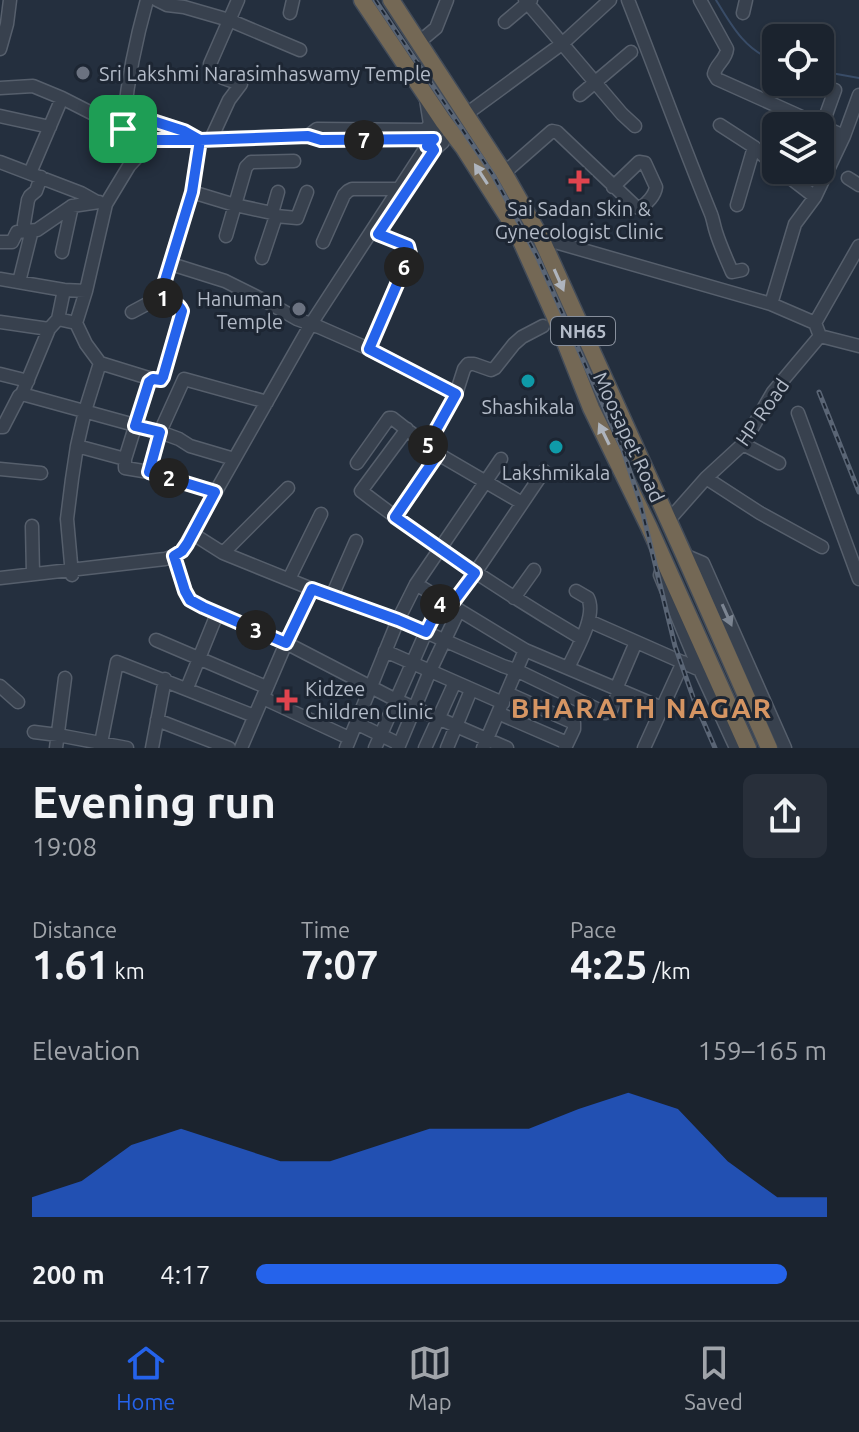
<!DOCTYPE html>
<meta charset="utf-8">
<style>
:root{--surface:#1b232e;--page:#282f3a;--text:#f1f3f6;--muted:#a0a4aa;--line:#39404a;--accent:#2563eb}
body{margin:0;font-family:Ubuntu,sans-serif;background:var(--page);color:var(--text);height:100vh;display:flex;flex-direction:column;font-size:30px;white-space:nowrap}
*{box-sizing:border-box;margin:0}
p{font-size:26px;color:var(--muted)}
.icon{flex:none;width:44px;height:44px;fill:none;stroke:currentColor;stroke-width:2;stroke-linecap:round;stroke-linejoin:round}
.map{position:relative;height:748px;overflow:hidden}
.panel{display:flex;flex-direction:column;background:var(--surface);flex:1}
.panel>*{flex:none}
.fabs{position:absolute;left:762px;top:24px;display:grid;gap:16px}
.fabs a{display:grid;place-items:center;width:72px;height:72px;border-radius:12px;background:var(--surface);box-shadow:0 2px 6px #0004,0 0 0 2px var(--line);font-size:40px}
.pin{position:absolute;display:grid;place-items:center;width:68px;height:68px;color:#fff;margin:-34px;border-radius:16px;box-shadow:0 4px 12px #0006}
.km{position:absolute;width:40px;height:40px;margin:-20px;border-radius:50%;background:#222;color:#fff;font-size:22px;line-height:40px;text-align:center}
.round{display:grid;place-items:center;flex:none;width:84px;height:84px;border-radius:12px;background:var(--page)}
.head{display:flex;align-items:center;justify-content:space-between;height:136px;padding:0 32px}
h1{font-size:44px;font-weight:700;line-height:60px}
.stats{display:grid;grid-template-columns:repeat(3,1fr);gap:12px;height:136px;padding:8px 32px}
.stats div{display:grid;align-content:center}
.stats b{font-size:40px;font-weight:700}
.stats small{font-size:22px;font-weight:400}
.stats p{font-size:22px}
.chart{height:224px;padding:16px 32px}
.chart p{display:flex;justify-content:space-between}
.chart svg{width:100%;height:144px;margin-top:8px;fill:var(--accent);opacity:.7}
ul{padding:0 32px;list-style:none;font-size:26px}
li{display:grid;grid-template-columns:128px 96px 1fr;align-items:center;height:60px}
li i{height:20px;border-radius:10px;background:var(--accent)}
.tabs{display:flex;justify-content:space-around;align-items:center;height:112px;border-top:2px solid var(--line);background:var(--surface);font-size:22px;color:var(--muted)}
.tabs a{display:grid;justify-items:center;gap:4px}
.tabs .on{color:var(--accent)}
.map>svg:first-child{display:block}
</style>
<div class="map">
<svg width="859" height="748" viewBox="0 0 859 748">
<rect width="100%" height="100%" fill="#242f3e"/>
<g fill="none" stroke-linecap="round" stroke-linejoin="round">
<!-- stream -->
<path stroke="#394c67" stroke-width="2" d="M716,0C731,25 746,52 776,61
M820,71L859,78"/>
<!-- minor casing -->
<g stroke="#565f6c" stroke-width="15">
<path id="minor" d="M157,0L167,5L184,7L229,20L300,50
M525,0L622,114L635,126
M628,0C656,71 682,143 711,214C713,219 714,226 716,232C720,245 726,258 732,272L742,270
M700,0L727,49C726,60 716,64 714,74L717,79L844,136
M290,13L293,0
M743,13L746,0
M505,22L531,0
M418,43L436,28L447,0
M0,49L7,24L10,0
M0,88L33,86L62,98L123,129L153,140L308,136L321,140L436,139
M580,95L631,52
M125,112L184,131L200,140L192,192L160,297L132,312
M465,115L563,43L610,0
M0,116L50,127
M124,118C128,78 136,39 147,0
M720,125L754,147L776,167
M822,126L835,90
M308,136L317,129L425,130L430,124L426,99
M211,139L229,100L241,84C230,80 210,77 210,64L238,0
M0,162L81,193L97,202
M780,170L815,197
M30,173L62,98
M504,173L552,131L557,132L636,207L640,208C647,204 655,195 656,187L645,163L639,162L613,187
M416,178L434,150L443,142
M848,178L859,185
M192,192L235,205L272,213L276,216L297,218L307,192
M737,205L754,147
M272,213L278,192
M226,236L246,167L251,162L294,161
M541,238L771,304L815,323L820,336L859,346
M0,242H12L17,232L37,230L72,206
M323,242L344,195L348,191L352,189H400
M62,252L72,206L99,202
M262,258L276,216
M171,264L225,281L269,303L297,319L319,327L369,349L456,394L427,446
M0,279L64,290L86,291L106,204L129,166L153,140
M19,282L31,234L25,230L24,224L28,200L30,196L36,191L41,177
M160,297C168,300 179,302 182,311L163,377L161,380L153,379L149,382L125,459V468L149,472L160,432L184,379L267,402
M771,304L795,224L815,197L844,136L859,95
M58,319L64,290
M0,322L49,329
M76,323L86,291
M815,323L859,246
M369,349L410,254L408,246L378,234
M0,374L28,381
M155,380L100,363L86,344L76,323L58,319L49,329L22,394L160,432L179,439L190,446L234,459
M456,394L464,369L468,364H474L491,370L495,368L514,344L522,337L543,326
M798,413L859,579
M0,427H3L19,396L22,394
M407,429L361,491C431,545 505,593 581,638
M743,444L779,463
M77,446L125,459
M357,463L389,418H392L438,454L522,503
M0,469L41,473
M149,472L215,492
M706,478L760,513L822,547
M395,517L438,454
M668,521L706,478L743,444L773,392L820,336
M32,526L33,574
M193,534L223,553L312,589L398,620L503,666L518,671L605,713L611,710L619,691
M223,553L288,488
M684,555L703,563L785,748
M174,556L185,591L190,600L217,614L286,643L396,700L507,748
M664,560L660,575L694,657L736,748
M72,575L67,519L72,479L77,446L85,411L100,363
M0,578L165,559L174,556L182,551L311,324L427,146L434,139L443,121
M289,579L321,514
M416,584L525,650L662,708
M332,596L356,541
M514,598L534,570
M451,605L475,573L544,471
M589,621L700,670
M156,640L266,687
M385,651L503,703
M568,668C576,650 597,616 588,598L576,591
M0,686L18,702
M187,688L217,614
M616,689L636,642
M507,693L574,723V729L565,748
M263,698L349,738
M498,713L567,743
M157,720L229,748
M356,723L399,744
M34,732L58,735L127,748
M56,748L65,678
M100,748L117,662L254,716
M152,748L165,679
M241,748L286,643L312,589
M346,748L398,620L416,584L501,459
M375,748L426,632L442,600
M398,748L430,671L459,610
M425,748L455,682
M447,748L471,690
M483,748L525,650
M644,748L683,662"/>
</g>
<!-- highway casing -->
<g stroke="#434c59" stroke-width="19">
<path id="highway" d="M362,0L443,121L463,147L516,230L555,317L591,408L649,527L748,748
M391,0L504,173L541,238L684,555L769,748"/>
</g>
<!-- minor -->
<use href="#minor" stroke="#38414e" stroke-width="12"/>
<!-- highway -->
<use href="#highway" stroke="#746855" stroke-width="16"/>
<!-- rail casing -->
<g stroke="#5a6575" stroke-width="5">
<path id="rail" d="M375,0L493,175L537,256L623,450L640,502L675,646L694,700L715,748
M819,392L859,492"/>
</g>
<!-- rail -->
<use href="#rail" stroke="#1d2633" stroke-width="2" stroke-dasharray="6" stroke-linecap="butt"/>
</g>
<!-- one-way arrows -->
<defs><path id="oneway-solid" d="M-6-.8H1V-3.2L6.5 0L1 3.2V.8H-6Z" transform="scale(2)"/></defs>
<g fill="#aeb4bd">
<use href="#oneway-solid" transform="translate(481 174) rotate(-123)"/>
<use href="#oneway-solid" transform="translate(559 280) rotate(66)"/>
<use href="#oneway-solid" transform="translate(604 434) rotate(-116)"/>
</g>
<use fill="#7c8592" href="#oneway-solid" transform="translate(727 615) rotate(66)"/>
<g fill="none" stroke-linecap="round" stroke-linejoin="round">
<!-- route casing -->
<g stroke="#fff" stroke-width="16">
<path id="route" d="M123,129L153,140H200L192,192L160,297C168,300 178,302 182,311L163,377L161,380L153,379L149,382L135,426L160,432L149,472L215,492L187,544L182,551L174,556L185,591L190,600L203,607L286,643L312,589L398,620L426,632L442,600L451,605L475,573L395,517L438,454L427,446L456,394L369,349L410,254L408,246L378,234L434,150L432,147L427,146L434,139L321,140L308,136L200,140L184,131L125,112L123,129"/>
</g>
<!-- route -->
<use href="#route" stroke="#2563eb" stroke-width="10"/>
</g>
<!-- markers -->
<g fill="#6b7280" stroke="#1d2633" stroke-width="3">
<circle cx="83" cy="73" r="8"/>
<circle cx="299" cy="309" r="8"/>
</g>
<g fill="#e0444e" stroke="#1d2633" stroke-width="3">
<path d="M575 169h8v8h8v8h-8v8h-8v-8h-8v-8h8z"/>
<path d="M283 688h8v8h8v8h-8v8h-8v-8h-8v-8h8z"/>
</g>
<g fill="#0f9aa8" stroke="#1d2633" stroke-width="3">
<circle cx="528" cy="381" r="8"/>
<circle cx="556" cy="447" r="8"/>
</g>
<g text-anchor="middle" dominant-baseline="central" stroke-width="6" stroke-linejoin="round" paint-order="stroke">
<!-- shield labels -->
<rect fill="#1d2633" stroke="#878f9c" stroke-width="2" x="551" y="317" width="64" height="28" rx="6"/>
<g font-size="18" font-weight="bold" fill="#b4bcc9">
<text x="583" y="331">NH65</text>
</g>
<!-- poi labels -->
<g font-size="20" fill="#b4bcc9" stroke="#1d2633">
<text x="99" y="73" text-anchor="start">Sri Lakshmi Narasimhaswamy Temple</text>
<text x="579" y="208">Sai Sadan Skin &amp;<tspan x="579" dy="23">Gynecologist Clinic</tspan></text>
<text x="283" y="298" text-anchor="end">Hanuman<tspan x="283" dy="23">Temple</tspan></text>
<text x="528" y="406">Shashikala</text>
<text x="556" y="472">Lakshmikala</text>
<text x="305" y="688" text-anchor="start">Kidzee<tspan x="305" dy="23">Children Clinic</tspan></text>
</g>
<!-- street labels -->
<g font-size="20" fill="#b4bcc9" stroke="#1d2633">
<text transform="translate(762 412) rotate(-55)">HP Road</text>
<text transform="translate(629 437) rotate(65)">Moosapet Road</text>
</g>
<!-- district labels -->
<g font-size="28" font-weight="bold" letter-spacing="2" fill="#d59563" stroke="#1d2633">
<text x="642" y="707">BHARATH NAGAR</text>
</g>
</g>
</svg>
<div class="fabs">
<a><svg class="icon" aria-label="locate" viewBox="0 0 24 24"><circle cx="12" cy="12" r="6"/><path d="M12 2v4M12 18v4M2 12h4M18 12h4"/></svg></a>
<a><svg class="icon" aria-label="layers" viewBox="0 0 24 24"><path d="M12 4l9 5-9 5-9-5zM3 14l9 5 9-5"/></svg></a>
</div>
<div class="pin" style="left:123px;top:129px;background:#1e9e55"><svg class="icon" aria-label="arrive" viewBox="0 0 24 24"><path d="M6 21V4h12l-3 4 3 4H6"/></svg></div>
<b class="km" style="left:163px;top:298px">1</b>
<b class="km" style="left:169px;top:478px">2</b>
<b class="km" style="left:256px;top:630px">3</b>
<b class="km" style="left:440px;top:604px">4</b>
<b class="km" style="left:428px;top:445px">5</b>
<b class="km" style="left:404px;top:267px">6</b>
<b class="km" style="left:364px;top:140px">7</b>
</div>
<section class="panel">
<div class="head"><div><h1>Evening run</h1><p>19:08</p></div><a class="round"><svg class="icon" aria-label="share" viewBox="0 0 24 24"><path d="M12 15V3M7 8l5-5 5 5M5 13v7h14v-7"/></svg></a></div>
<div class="stats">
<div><p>Distance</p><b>1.61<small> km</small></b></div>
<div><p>Time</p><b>7:07</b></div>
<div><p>Pace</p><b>4:25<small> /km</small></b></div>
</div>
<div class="chart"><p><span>Elevation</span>159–165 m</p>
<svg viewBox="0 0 160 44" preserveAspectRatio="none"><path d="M0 44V38L10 33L20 22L30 17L40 22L50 27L60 27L70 22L80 17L90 17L100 17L110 11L120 6L130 11L140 27L150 38L160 38V44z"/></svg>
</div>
<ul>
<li><b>200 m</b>4:17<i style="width:93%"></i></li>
</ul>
</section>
<nav class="tabs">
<a class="on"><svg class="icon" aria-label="home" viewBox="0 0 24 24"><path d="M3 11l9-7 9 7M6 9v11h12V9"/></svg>Home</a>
<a><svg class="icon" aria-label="map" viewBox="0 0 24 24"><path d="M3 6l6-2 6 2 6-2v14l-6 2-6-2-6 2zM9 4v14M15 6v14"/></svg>Map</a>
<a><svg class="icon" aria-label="saved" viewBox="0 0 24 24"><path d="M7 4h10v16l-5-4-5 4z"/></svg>Saved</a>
</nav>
